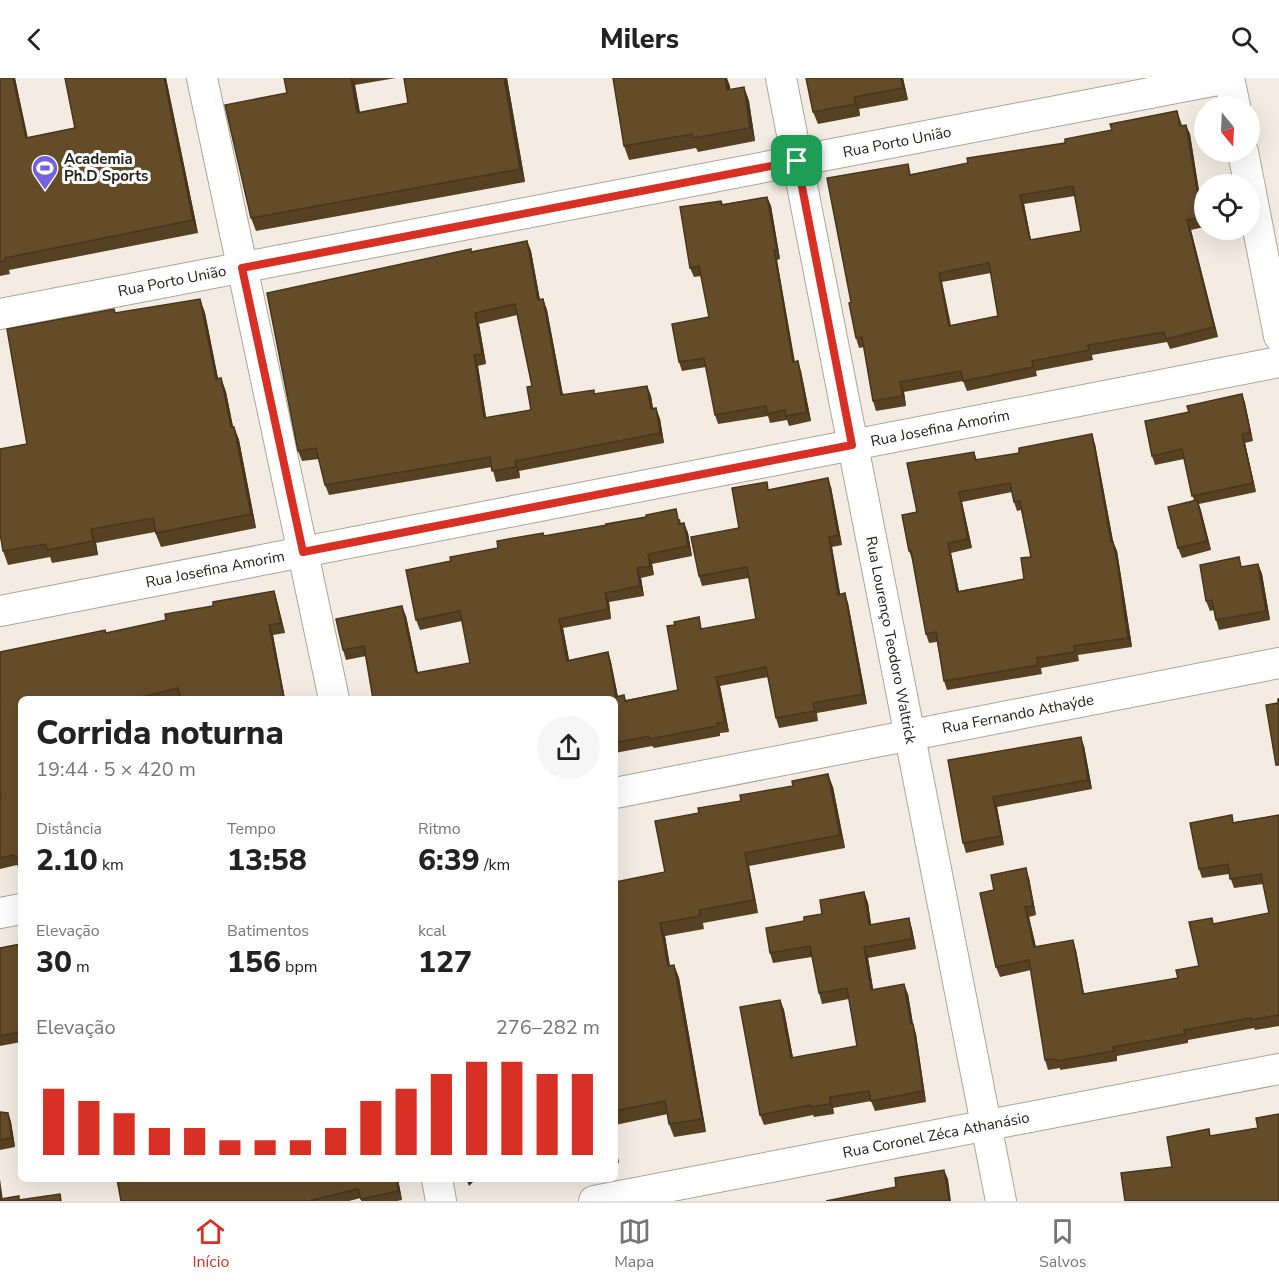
<!DOCTYPE html>
<html lang="pt">
<meta charset="utf-8">
<style>
:root{--surface:#fff;--page:#f6f6f6;--text:#222;--muted:#767676;--line:#e0e0e0;--accent:#d93025}
body{margin:0;font-family:"Nunito Sans",sans-serif;background:var(--page);color:var(--text);height:100vh;display:flex;flex-direction:column;font-size:22px;white-space:nowrap}
*{box-sizing:border-box;margin:0}
p{font-size:20px;color:var(--muted)}
.icon{flex:none;width:33px;height:33px;fill:none;stroke:currentColor;stroke-width:2;stroke-linecap:round;stroke-linejoin:round}
.map{position:relative;flex:1;overflow:hidden}
.sheet{position:absolute;left:18px;top:618px;width:600px;height:486px;display:flex;flex-direction:column;background:var(--surface);border-radius:9px;box-shadow:0 6px 24px #0002}
.sheet>*{flex:none}
.needle{width:39px;rotate:162deg}
.controls{position:absolute;left:1194px;top:18px;display:grid;gap:12px}
.controls a{display:grid;place-items:center;width:66px;height:66px;border-radius:50%;background:var(--surface);box-shadow:0 6px 24px #0002;font-size:30px}
.pin{position:absolute;display:grid;place-items:center;width:51px;height:51px;color:#fff;margin:-26px;border-radius:12px;box-shadow:0 3px 9px #0006}
.round{display:grid;place-items:center;flex:none;width:63px;height:63px;border-radius:32px;background:var(--page)}
.summary{display:flex;align-items:center;justify-content:space-between;height:102px;padding:0 18px}
h1{font-size:33px;font-weight:800;line-height:45px}
.metrics{display:grid;grid-template-columns:repeat(3,1fr);gap:9px;height:102px;padding:6px 18px}
.metrics div{display:grid;align-content:center}
.metrics b{font-size:30px;font-weight:800}
.metrics small{font-size:16px;font-weight:400}
.metrics p{font-size:16px}
.chart{height:168px;padding:12px 18px}
.chart p{display:flex;justify-content:space-between}
.chart svg{width:100%;height:108px;margin-top:6px;stroke:var(--accent);stroke-width:6}
header{display:flex;justify-content:space-between;align-items:center;height:78px;padding:0 18px;background:var(--surface);font-size:27px;font-weight:800}
.tab-bar{display:flex;justify-content:space-around;align-items:center;height:84px;border-top:2px solid var(--line);background:var(--surface);font-size:16px;color:var(--muted)}
.tab-bar a{display:grid;justify-items:center;gap:3px}
.tab-bar .on{color:var(--accent)}
.map>svg:first-child{display:block}
</style>
<header><svg class="icon" aria-label="back" viewBox="0 0 24 24"><path d="M15 5l-7 7 7 7"/></svg>Milers<svg class="icon" aria-label="search" viewBox="0 0 24 24"><circle cx="10" cy="10" r="6"/><path d="M15 15l6 6"/></svg></header>
<div class="map">
<svg width="1279" height="1123" viewBox="0 0 1279 1123">
<rect width="100%" height="100%" fill="#f4ece2"/>
<g fill="none" stroke-linecap="round" stroke-linejoin="round">
<!-- street casing -->
<g stroke="#aca59b" stroke-width="32">
<path id="street" d="M202,0L334,621
M781,0L1001,1123
M1229,0L1235,28
M1243,74L1279,258
M0,236L1228,0
M0,533L1279,284
M615,715L1279,585
M0,835L21,831
M437,1101L441,1123
M594,1123L1279,991"/>
</g>
<!-- street -->
<use href="#street" stroke="#fff" stroke-width="30"/>
</g>
<!-- wall -->
<path fill="#574123" fill-rule="evenodd" d="M0,0H15L28,60L75,50L65,0H166L198,155L9,192L10,196L0,198Z
M284,0H396L355,7L360,34L408,25L404,0H507L525,104L256,153L251,140L287,15Z
M903,0L908,22L859,31L860,38L818,46L813,34Z
M730,8V12L744,9L749,23L755,63L698,74L696,70L629,82L624,68Z
M1177,33L1182,47L1190,56L1204,143V149L1191,152L1218,259L1170,271L1167,264L1092,277L1093,282L1036,293L1037,298L967,313L963,303L904,314L906,328L876,333L873,323L864,269L859,270L856,260L851,224L912,96L968,85L1065,65ZM1075,118L1081,153L1031,162L1024,126ZM991,195L998,238L951,247L942,204Z
M767,119L771,128L780,181L777,182L795,284L801,293L811,343L789,348L787,342L770,345L768,338L718,346L715,337L706,289L682,293L679,284L709,239L701,198L694,199L690,190L721,123L723,126Z
M527,163L531,173L540,222L543,221L547,232L563,317L595,316L647,308L651,318L653,331L656,330L660,341L664,365L519,393L520,400L496,404L492,389L329,417L325,407L319,381L302,383L298,373L472,174ZM517,237L532,308L531,332L486,340L478,288L486,286L479,246Z
M200,221L205,235L218,301L221,300L226,314L233,349H234L239,362L256,450L161,469L155,454L96,465L98,477L52,485L50,479L8,487L3,473L27,366L114,231L115,235Z
M1242,316L1245,325L1253,363L1245,365L1256,414L1199,426L1211,472L1182,480L1178,470L1194,423L1184,381L1155,387L1152,378L1189,334Z
M1095,366L1113,464L1117,473L1120,492L1132,569L1078,577L1079,583L1041,590L1042,596L947,612L944,603L937,564L929,565L926,556L913,483L909,473L974,374L977,382ZM1012,414L1014,424L1017,433L1021,432L1031,479L1024,501L959,513L951,475L972,470L962,424Z
M831,409L842,467L832,469L840,516L848,525L867,626L817,635L818,643L779,650L776,640L768,599L720,608L729,654L720,655V658L654,670L652,668L615,675V621H373L366,578L346,582L343,572L406,538L418,595L470,585L462,543L420,552L416,542L451,483L498,470L543,455L545,458L680,441L681,446L684,445L688,455L692,478L652,486L654,497L641,500L644,518L609,524L611,541L563,550L569,582L608,574L611,584L618,619L624,617L626,622L678,612L702,551L756,541L749,500L702,508L699,498L770,412Z
M1258,486L1262,496L1270,542L1219,552L1216,542L1214,532L1210,533L1206,523L1243,489Z
M274,513L277,523L285,555L273,557L285,621H181L180,620L177,621H21V789H18L17,787L0,791V720L1,719L0,713V574L105,552L106,555L166,542L165,536L213,528V524Z
M1084,668L1092,711L997,729L1004,767L966,775L963,765L948,682Z
M833,709L845,770L749,788L758,835L703,845L704,851L665,858L670,888L674,887L679,900L706,1054L674,1059L669,1046L668,1036L615,1047V804L665,794Z
M1279,737V948L1255,952L1254,950L1188,962V965L1117,978V983L1060,992V990L1048,992L1045,982L1031,892L1000,899L996,889L994,812L1029,800L1036,837L1029,839L1036,869L1076,872L1084,916L1178,900L1199,888L1214,846L1269,835L1263,806L1234,810L1229,796L1202,800L1199,791L1234,744Z
M864,814L868,825L871,847L909,840L912,851L916,871L868,880L873,911L908,916L913,946L916,956L926,1024L875,1033L871,1023L833,1030L834,1036L814,1039L813,1037L764,1047L760,1037L780,922L784,932L793,980L857,968L849,921L822,926L819,915L812,879L773,885L770,875L804,843L822,836Z
M21,866V964L0,968V870Z
M0,1034L8,1035L11,1044L15,1069L0,1072Z
M615,1065L619,1085H615Z
M398,1101L402,1122L397,1123H361V1120L349,1123H121Z"/>
<!-- shaded-wall -->
<path fill="#47351d" d="M13,0H15L30,73L26,60Z
M164,0H166L198,155L193,142Z
M351,0H352L355,7L362,48L357,35Z
M504,0H507L525,104L520,91Z
M725,0H727L730,8L732,26L727,12Z
M901,0H903L908,22L903,10Z
M744,9L749,23L755,63L750,50Z
M854,19L859,31L860,38L856,26Z
M1186,47L1190,56L1204,147L1202,140Z
M1020,117L1024,126L1033,172L1030,162Z
M767,119L771,128L780,181L777,172Z
M1187,142L1191,152L1218,259L1214,249Z
M527,163L531,173L542,233L538,222Z
M774,172L777,182L796,293L793,284Z
M939,195L942,204L952,257L949,248Z
M200,221L205,235L221,315L216,301Z
M543,221L547,232L565,328L561,317Z
M475,235L479,246L486,286L482,276Z
M474,277L478,288L488,351L484,340Z
M798,283L801,293L811,343L807,334Z
M221,300L226,314L236,363L231,349Z
M900,304L904,314L906,328L903,318Z
M647,308L651,318L655,342L651,331Z
M1242,316L1245,325L1253,363L1250,354Z
M656,330L660,341L664,365L660,355Z
M234,349L239,362L256,450L251,436Z
M1092,356L1095,366L1115,473L1111,464Z
M1242,356L1245,365L1256,414L1253,405Z
M515,383L519,393L520,400L516,389Z
M828,400L831,409L842,467L838,457Z
M959,414L962,424L972,470L968,461Z
M1197,422L1201,432L1211,472L1207,463Z
M684,445L688,455L692,478L688,468Z
M91,451L96,465L98,477L93,463Z
M829,459L832,469L842,526L838,517Z
M1113,464L1117,473L1120,492L1132,569L1128,560Z
M948,465L951,475L961,523L957,514Z
M648,476L652,486L654,497L650,488Z
M1258,486L1262,496L1270,542L1266,533Z
M637,490L641,500L644,518L640,508Z
M274,513L277,523L285,555L281,545Z
M605,515L609,524L611,541L608,531Z
M845,515L848,525L867,626L863,616Z
M402,528L406,538L420,605L416,595Z
M559,541L563,550L571,592L567,583Z
M269,547L273,557L285,621H284Z
M608,574L611,584L620,629L616,619Z
M716,599L720,608L729,654L725,644Z
M1081,659L1084,668L1092,711L1088,702Z
M828,696L833,709L845,770L840,757Z
M993,719L997,729L1004,767L1001,758Z
M745,775L749,788L758,835L754,822Z
M1026,790L1029,800L1036,837L1033,828Z
M864,814L868,825L873,858L869,847Z
M1025,829L1029,839L1038,878L1034,869Z
M909,840L912,851L916,871L912,861Z
M660,845L665,858L672,901L668,888Z
M1073,862L1076,872L1086,926L1083,916Z
M864,869L868,880L875,922L871,912Z
M674,887L679,900L706,1054L702,1041Z
M904,906L908,916L913,946L916,956L926,1024L923,1013Z
M780,922L784,932L795,990L791,980Z
M830,1019L833,1030L834,1036L830,1026Z
M8,1035L11,1044L15,1069L12,1060Z
M615,1065L619,1085L615,1073Z
M944,1092L948,1101L951,1123H949Z
M0,1101L3,1123H2L0,1115Z
M396,1101H398L402,1122L399,1113Z
M466,1101H476L469,1108Z"/>
<!-- building -->
<path fill="#654c29" stroke="#47351d" stroke-width="1.5" fill-rule="evenodd" d="M0,0H13L26,60L75,50L65,0H164L193,142L5,180V183L0,184Z
M284,0H351L357,35L408,25L404,0H504L520,91L251,140L225,27L287,15Z
M613,0H725L727,12L744,9L750,50L693,60L692,56L624,68Z
M806,0H901L903,10L854,19L856,26L813,34Z
M1177,33L1180,48L1186,47L1202,140L1187,142L1214,249L1166,261L1164,254L1088,267L1089,272L1032,283L1033,289L963,303L961,293L900,304L903,318L873,323L862,259L856,260L849,225L851,224L827,100L908,86L910,97L968,85L967,80L1065,65V61L1112,52L1110,46ZM1073,108L1081,153L1030,162L1020,117ZM989,185L998,238L949,248L939,195Z
M767,119L777,172H774L793,284L798,283L807,334L786,338L785,332L767,336L766,328L715,337L704,280L679,284L672,246L709,239L699,188L690,190L680,129L721,123L722,127Z
M527,163L538,222L543,221L561,317L594,312V316L647,308L651,331L656,330L660,355L515,383L516,389L492,393L490,379L325,407L316,370L298,373L267,215L471,171V174ZM515,226L532,308L527,309L531,332L484,340L474,277L482,276L475,235Z
M200,221L216,301L221,300L231,349H234L251,436L156,455L153,440L91,451L93,463L47,472L46,466L3,473L0,455V371L27,366L7,251L114,231L115,235Z
M1242,316L1250,354L1242,356L1253,405L1192,418L1182,371L1152,378L1145,343L1189,334L1187,328Z
M1092,356L1111,464H1113L1117,483L1128,560L1074,568L1075,574L1037,580L1038,587L944,603L936,554L926,556L911,473H909L902,437L917,434L907,385L974,374L975,382L1019,375V370ZM1010,405L1014,424L1020,423L1031,479L1021,480L1024,501L957,514L948,465L968,461L959,414Z
M828,400L838,457L829,459L838,517L845,515L863,616L813,625L815,633L776,640L766,589L716,599L725,644L717,645V648L650,661L649,658L615,665V621H373L364,568L343,572L336,541L402,528L416,595L470,585L460,533L416,542L406,492L451,483L450,479L498,470L497,463L543,455L544,458L607,447L606,446L646,439V437L676,431L679,446L684,445L688,468L648,476L650,488L637,490L640,508L605,515L608,531L559,541L567,583L608,574L616,619L624,617L625,623L678,612L667,548L675,547L674,544L699,539L701,551L756,541L747,489L699,498L691,459L739,450L732,410L767,404L768,412Z
M1197,422L1207,463L1178,470L1168,429Z
M1239,479L1241,489L1258,486L1266,533L1216,542L1212,522L1206,523L1200,487Z
M274,513L281,545L269,547L284,621H181L178,610L134,621H21V778L14,780V777L0,780V720L1,719L0,713V574L105,552L106,555L166,542L165,536L213,528V524Z
M1278,621H1279V687H1276L1266,627L1278,625Z
M1081,659L1088,702L993,719L1001,758L963,765L948,682Z
M828,696L840,757L745,775L754,822L699,832L700,838L660,845L668,888L674,887L702,1041L669,1046L665,1023L615,1033V804L665,794L655,743L699,735L698,730L741,723L740,717L793,708L792,703Z
M1232,737L1233,745L1279,737V937L1251,942V940L1184,952L1185,956L1113,969L1114,973L1057,983L1056,981L1045,982L1029,882L996,889L980,815L994,812L991,797L1026,790L1033,828L1025,829L1034,869L1073,862L1083,916L1178,900L1176,892L1199,888L1189,844L1212,840L1213,846L1269,835L1261,796L1230,801L1228,786L1199,791L1190,745Z
M864,814L869,847L909,840L912,861L864,869L871,912L904,906L911,946H913L923,1013L871,1023L869,1013L830,1019V1026L810,1029V1027L760,1037L740,929L780,922L791,980L857,968L847,910L819,915L810,868L770,875L766,850L804,843V839L822,836L820,822Z
M21,866V954L0,958V870Z
M0,1034L8,1035L12,1060L0,1062Z
M1279,1036V1123H1125L1121,1095L1172,1089L1167,1059L1209,1051L1210,1058L1258,1050L1256,1040Z
M944,1092L949,1123H826L896,1109L895,1100Z
M117,1101H396L399,1113L361,1121L358,1111L309,1123H121Z
M0,1115L1,1121L19,1118V1122L60,1116L61,1123H0Z"/>
<g fill="none" stroke-linecap="round" stroke-linejoin="round">
<!-- route casing -->
<g stroke="#fff" stroke-width="12">
<path id="route" d="M797,83L852,367L303,474L242,190Z"/>
</g>
<!-- route -->
<use href="#route" stroke="#d93025" stroke-width="8"/>
</g>
<!-- icons -->
<defs>
<g id="stadium-pin" transform="scale(1.35)"><path d="M0 17L-7.5 6A9.5 9.5 0 1 1 7.5 6Z" fill="#7263dd" stroke="#fff"/><path d="M0-5a6.5 5 0 1 0 0 10a6.5 5 0 1 0 0-10ZM-3.5-1.8h7v3.6h-7Z" fill="#fff"/></g>
</defs>
<g fill-rule="evenodd">
<use href="#stadium-pin" x="45" y="90"/>
</g>
<g text-anchor="middle" dominant-baseline="central" stroke-width="6" stroke-linejoin="round" paint-order="stroke">
<!-- street labels -->
<g font-size="15" fill="#24221e" stroke="#fff">
<text transform="translate(897 64) rotate(-11)">Rua Porto União</text>
<text transform="translate(172 203) rotate(-11)">Rua Porto União</text>
<text transform="translate(940 350) rotate(-11)">Rua Josefina Amorim</text>
<text transform="translate(215 491) rotate(-11)">Rua Josefina Amorim</text>
<text transform="translate(891 562) rotate(79)">Rua Lourenço Teodoro Waltrick</text>
<text transform="translate(1018 636) rotate(-11)">Rua Fernando Athaýde</text>
<text transform="translate(936 1057) rotate(-11)">Rua Coronel Zéca Athanásio</text>
</g>
<!-- poi labels -->
<g font-size="15" font-weight="bold" fill="#24221e" stroke="#fff" text-anchor="start">
<text x="64" y="81">Academia<tspan x="64" dy="17">Ph.D Sports</tspan></text>
</g>
</g>
</svg>
<div class="controls">
<a><svg class="needle" viewBox="-14 -14 28 28"><path d="M0-13l5 13h-10z" fill="#e53935"/><path d="M0 13l5-13h-10z" fill="#767676"/></svg></a>
<a><svg class="icon" aria-label="locate" viewBox="0 0 24 24"><circle cx="12" cy="12" r="6"/><path d="M12 2v4M12 18v4M2 12h4M18 12h4"/></svg></a>
</div>
<div class="pin" style="left:797px;top:83px;background:#1e9e55"><svg class="icon" aria-label="arrive" viewBox="0 0 24 24"><path d="M6 21V4h12l-3 4 3 4H6"/></svg></div>
<section class="sheet">
<div class="summary"><div><h1>Corrida noturna</h1><p>19:44 · 5 × 420 m</p></div><a class="round"><svg class="icon" aria-label="share" viewBox="0 0 24 24"><path d="M12 15V3M7 8l5-5 5 5M5 13v7h14v-7"/></svg></a></div>
<div class="metrics">
<div><p>Distância</p><b>2.10<small> km</small></b></div>
<div><p>Tempo</p><b>13:58</b></div>
<div><p>Ritmo</p><b>6:39<small> /km</small></b></div>
</div>
<div class="metrics">
<div><p>Elevação</p><b>30<small> m</small></b></div>
<div><p>Batimentos</p><b>156<small> bpm</small></b></div>
<div><p>kcal</p><b>127</b></div>
</div>
<div class="chart"><p><span>Elevação</span>276–282 m</p>
<svg viewBox="0 0 160 44" preserveAspectRatio="none"><path d="M5 44V17M15 44V22M25 44V27M35 44V33M45 44V33M55 44V38M65 44V38M75 44V38M85 44V33M95 44V22M105 44V17M115 44V11M125 44V6M135 44V6M145 44V11M155 44V11"/></svg>
</div>
</section>
</div>
<nav class="tab-bar">
<a class="on"><svg class="icon" aria-label="home" viewBox="0 0 24 24"><path d="M3 11l9-7 9 7M6 9v11h12V9"/></svg>Início</a>
<a><svg class="icon" aria-label="map" viewBox="0 0 24 24"><path d="M3 6l6-2 6 2 6-2v14l-6 2-6-2-6 2zM9 4v14M15 6v14"/></svg>Mapa</a>
<a><svg class="icon" aria-label="saved" viewBox="0 0 24 24"><path d="M7 4h10v16l-5-4-5 4z"/></svg>Salvos</a>
</nav>
